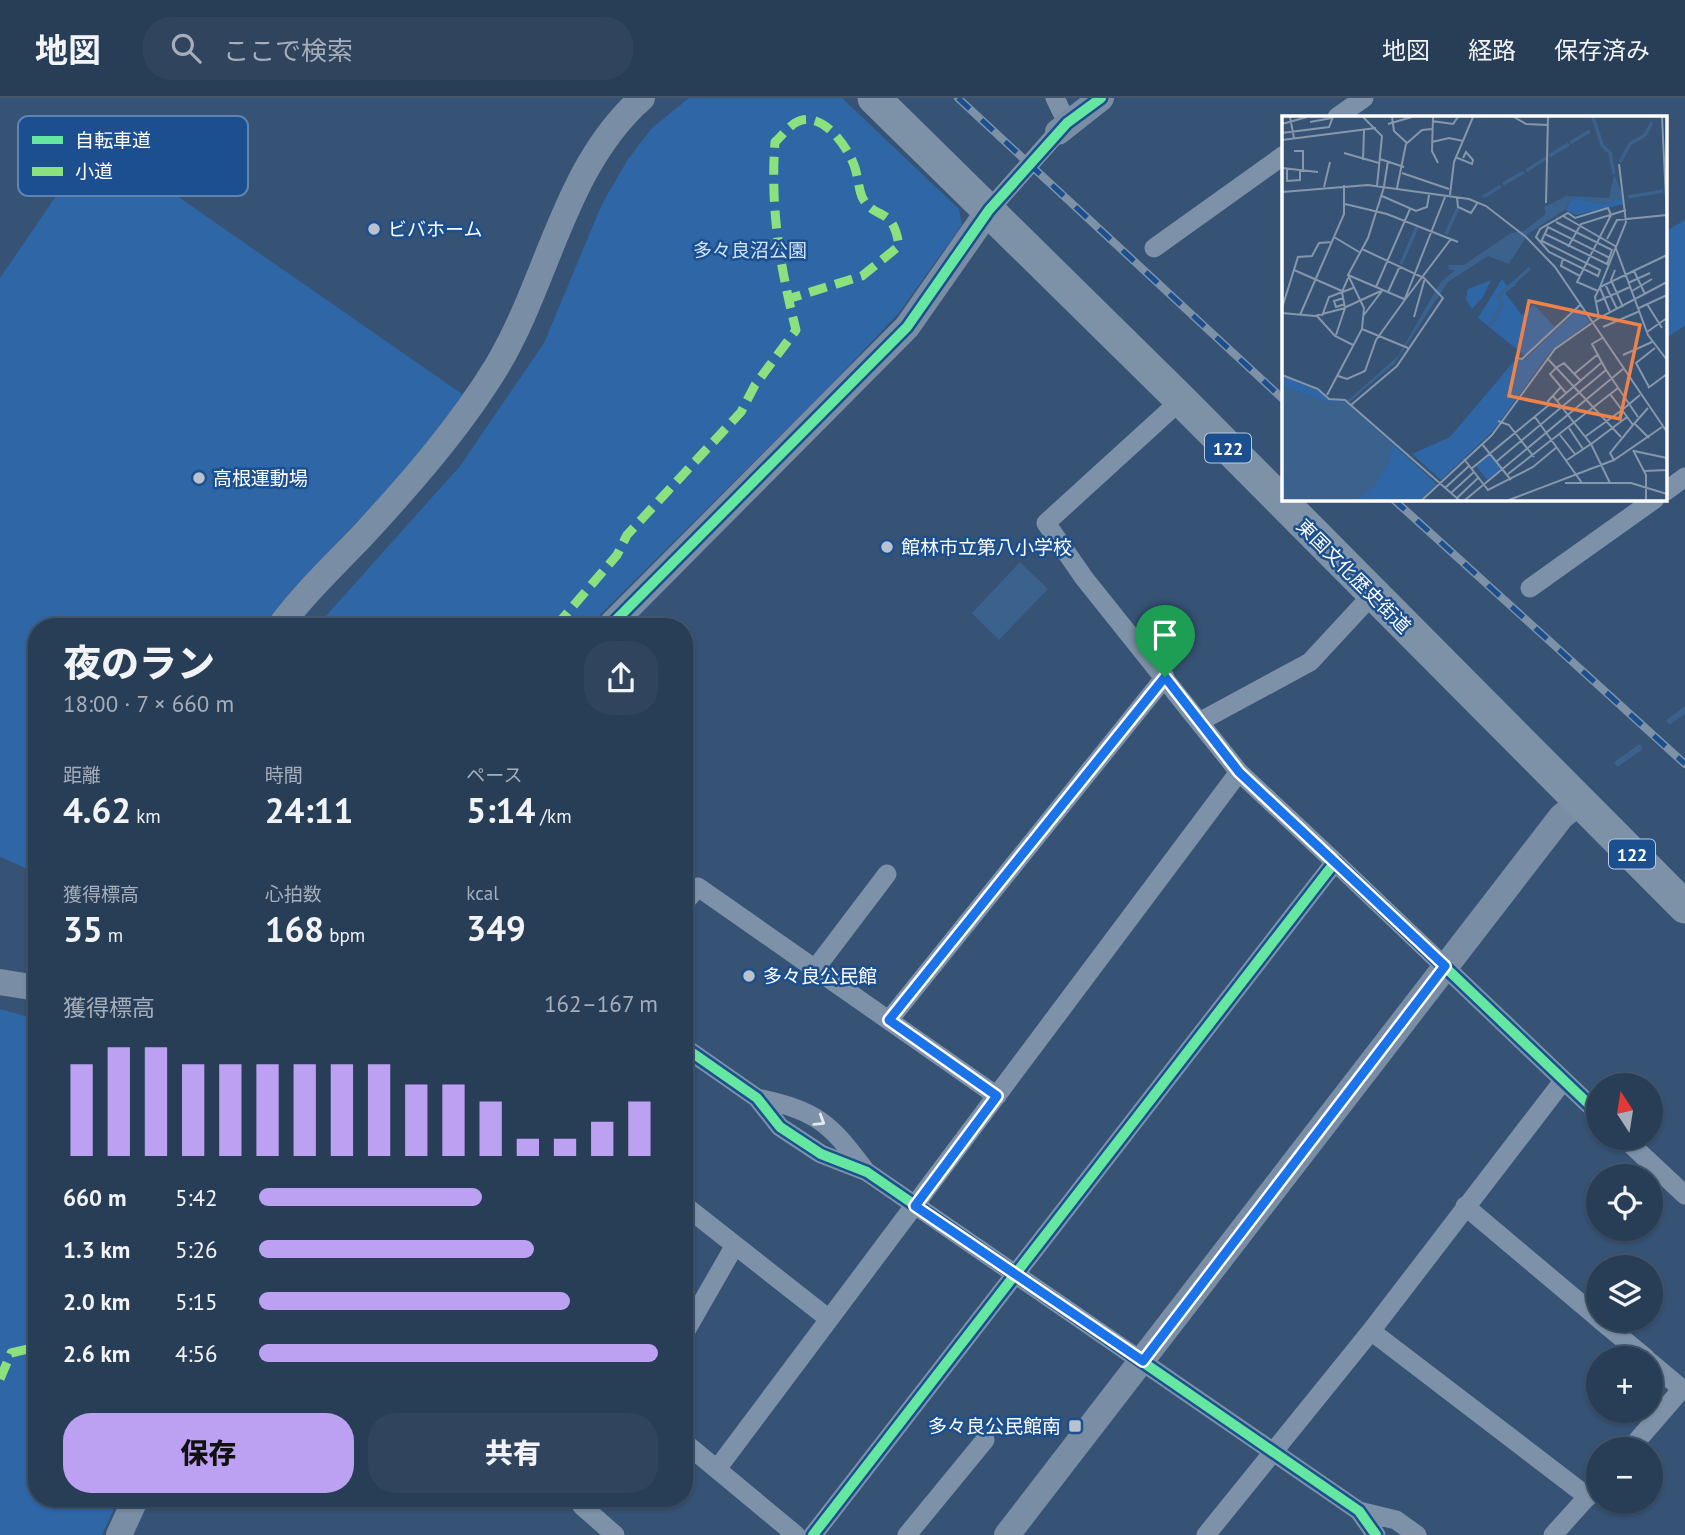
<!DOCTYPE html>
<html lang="ja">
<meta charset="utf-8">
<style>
:root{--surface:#283e57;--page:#30455d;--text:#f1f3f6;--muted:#a5aeba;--line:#44576d;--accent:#bca0f2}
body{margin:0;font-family:"PT Sans","Noto Sans JP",sans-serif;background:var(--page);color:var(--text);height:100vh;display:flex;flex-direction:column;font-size:26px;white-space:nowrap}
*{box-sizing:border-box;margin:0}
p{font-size:23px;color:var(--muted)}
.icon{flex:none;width:38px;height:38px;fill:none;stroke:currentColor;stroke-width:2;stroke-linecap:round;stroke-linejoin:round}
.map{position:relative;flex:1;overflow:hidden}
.sheet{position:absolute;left:28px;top:520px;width:665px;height:889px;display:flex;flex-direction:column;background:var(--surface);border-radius:28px;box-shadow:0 2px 5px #0004,0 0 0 2px var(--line)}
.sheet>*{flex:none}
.needle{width:46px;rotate:348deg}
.controls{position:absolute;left:1586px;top:975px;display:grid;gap:14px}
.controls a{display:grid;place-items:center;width:77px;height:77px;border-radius:50%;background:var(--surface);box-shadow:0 2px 5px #0004,0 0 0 2px var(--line);font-size:35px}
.pin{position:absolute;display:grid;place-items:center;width:60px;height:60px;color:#fff;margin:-72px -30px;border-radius:50% 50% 50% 0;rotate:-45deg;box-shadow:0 0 7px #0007}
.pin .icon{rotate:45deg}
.round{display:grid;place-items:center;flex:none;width:74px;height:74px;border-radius:28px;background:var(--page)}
.overview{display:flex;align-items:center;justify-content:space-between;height:119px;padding:0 35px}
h1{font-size:38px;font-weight:800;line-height:52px}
.figures{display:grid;grid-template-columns:repeat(3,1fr);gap:10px;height:119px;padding:7px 35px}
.figures div{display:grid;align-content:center}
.figures b{font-size:35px;font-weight:800}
.figures small{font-size:19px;font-weight:400}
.figures p{font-size:19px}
.chart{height:196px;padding:14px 35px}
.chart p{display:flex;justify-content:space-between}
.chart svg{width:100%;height:126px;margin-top:7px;stroke:var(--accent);stroke-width:6}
.action{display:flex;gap:14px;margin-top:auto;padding:14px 35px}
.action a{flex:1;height:80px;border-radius:28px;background:var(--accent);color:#111;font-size:28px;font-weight:800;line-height:80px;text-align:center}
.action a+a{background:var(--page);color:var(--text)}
ul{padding:0 35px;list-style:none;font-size:23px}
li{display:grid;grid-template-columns:112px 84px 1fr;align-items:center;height:52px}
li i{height:18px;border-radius:9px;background:var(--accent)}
header{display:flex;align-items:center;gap:42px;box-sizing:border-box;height:98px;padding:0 35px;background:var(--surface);border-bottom:2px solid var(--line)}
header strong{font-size:33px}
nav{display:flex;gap:38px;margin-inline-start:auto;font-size:24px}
.search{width:490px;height:63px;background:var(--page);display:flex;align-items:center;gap:18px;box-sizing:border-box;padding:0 24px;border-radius:28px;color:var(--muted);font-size:26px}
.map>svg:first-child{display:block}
</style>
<header>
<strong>地図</strong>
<div class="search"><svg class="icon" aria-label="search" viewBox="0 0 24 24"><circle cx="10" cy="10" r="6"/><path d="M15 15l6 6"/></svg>ここで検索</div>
<nav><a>地図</a><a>経路</a><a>保存済み</a></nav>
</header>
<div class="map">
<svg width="1685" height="1437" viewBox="0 0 1685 1437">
<rect width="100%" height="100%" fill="#365274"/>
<!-- green -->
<path fill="#2f66a5" d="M689,0H842L959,111L962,127L898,216L823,295L589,528H317L460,368L544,245L602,106L628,61L652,30Z
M95,41L465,298C409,383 325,445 267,528H37V775L0,759V180Z
M1685,122V228L1666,240V133Z
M0,911L25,918L37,917V1400H119L102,1437H0Z"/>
<!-- water -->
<path fill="#3b618d" d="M1020,464L1048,491L999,542L972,515Z"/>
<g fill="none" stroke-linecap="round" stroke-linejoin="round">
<!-- stream -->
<path stroke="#3b618d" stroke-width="6" d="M1670,623L1685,612
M1618,665L1639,650"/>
<!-- street -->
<path stroke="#7d92a8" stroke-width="19" d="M1055,0L1067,25
M1337,19L1364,0
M989,112L1058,34
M1154,150L1284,57
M1181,302L1046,425L1084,480L1239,674L1335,764
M1666,393L1685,379
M1530,490L1655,401
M1199,624L1310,564L1372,497
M684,805L698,789L997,998
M815,871L887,776
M889,922L1165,579
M684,949L757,1000L780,1029L821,1056L867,1074L1359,1413L1376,1437
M757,1000C817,1013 829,1024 865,1072
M1624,1040L1685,1097
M684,1107L829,1221
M1465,1108L1598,1220
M1600,1222L1646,1260
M1371,1233L1588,1399
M684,1236L735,1147
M684,1344L796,1437
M1630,1351L1682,1291L1650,1264
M717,1371L1239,674
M578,1400L582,1408L615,1437
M1359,1413L1396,1422L1417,1437
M813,1437L1335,764L1598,1015
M907,1437L985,1342
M1206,1437L1371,1233L1563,983
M1553,1437L1598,1387"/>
<!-- secondary -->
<path stroke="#798da4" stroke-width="26" d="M1058,34L1101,0
M280,528C304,496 334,467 362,438C410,386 460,329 497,268C549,181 564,69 642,0
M610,528L907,229L989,112
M0,884L37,890
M119,1437L136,1400
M1007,1437L1561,719L1579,704"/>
<!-- highway -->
<path stroke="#7e92a7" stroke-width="33" d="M874,0L1181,302L1685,809"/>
<!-- rail casing -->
<g stroke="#7e92a7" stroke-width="8">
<path id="rail" d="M958,0L1284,302
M1393,401L1685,666"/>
</g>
<!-- rail -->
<use href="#rail" stroke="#1b4f8f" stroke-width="5" stroke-dasharray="16" stroke-linecap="butt"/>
<!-- quiet -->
<path stroke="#8de07e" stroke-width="9" stroke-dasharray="18 9" stroke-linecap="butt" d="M556,528L617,457L627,437L741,314L755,287L796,232C780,169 770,110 775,44C782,38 790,26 799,23C823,14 847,48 854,67C858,77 858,89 862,99C875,124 893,106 899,148L862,178L788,201
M0,1281L11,1255L37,1249"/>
<!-- cycleway casing -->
<g stroke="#1b4f8f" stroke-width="15">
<path id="cycleway" d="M610,528L907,229L989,112L1067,25L1101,0
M684,949L757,1000L780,1029L821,1056L867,1074L1359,1413L1376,1437
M813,1437L1335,764L1598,1015"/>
</g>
<!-- cycleway -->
<use href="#cycleway" stroke="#66e7a1" stroke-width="10"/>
</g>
<!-- one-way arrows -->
<defs><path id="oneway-chevron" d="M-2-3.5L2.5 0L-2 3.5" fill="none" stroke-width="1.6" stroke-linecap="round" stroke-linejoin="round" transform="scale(1.75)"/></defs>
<use stroke="#e5e9ee" href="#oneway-chevron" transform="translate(820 1023) rotate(32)"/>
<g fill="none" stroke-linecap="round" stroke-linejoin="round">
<!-- route casing -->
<g stroke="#fff" stroke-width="14">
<path id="route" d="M1165,579L1239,674L1445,868L1143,1263L915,1108L997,998L889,922Z"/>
</g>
<!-- route -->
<use href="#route" stroke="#1a73e8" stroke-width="9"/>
</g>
<!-- markers -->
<g fill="#b9c2ce" stroke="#1b4f8f" stroke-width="2.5">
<circle cx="374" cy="131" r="7"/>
<circle cx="199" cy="380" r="7"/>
<circle cx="887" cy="449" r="7"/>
<circle cx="749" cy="878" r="7"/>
<rect x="1068" y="1321" width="14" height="14" rx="3.5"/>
</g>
<g text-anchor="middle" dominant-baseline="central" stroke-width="5" stroke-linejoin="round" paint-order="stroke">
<!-- shield labels -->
<g fill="#1b4f8f" stroke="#bbcadd" stroke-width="2">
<rect x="1205" y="335.5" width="46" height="29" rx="5"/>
<rect x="1609" y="741.5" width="46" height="29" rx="5"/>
</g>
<g font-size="18" font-weight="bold" fill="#fff">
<text x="1228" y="350">122</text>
<text x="1632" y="756">122</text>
</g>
<!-- poi labels -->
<g font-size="19" fill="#fff" stroke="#1b4f8f" text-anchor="start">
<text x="388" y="131">ビバホーム</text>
<text x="213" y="380">高根運動場</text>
<text x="901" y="449">館林市立第八小学校</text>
<text x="763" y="878">多々良公民館</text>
<text x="1061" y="1328" text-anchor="end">多々良公民館南</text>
</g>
<!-- park labels -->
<g font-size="19" fill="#cfe3fa" stroke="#1b4f8f">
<text x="750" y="152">多々良沼公園</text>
</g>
<!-- street labels -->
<g font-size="19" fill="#fff" stroke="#1b4f8f">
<text transform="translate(1354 478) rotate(45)">東国文化歴史街道</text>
</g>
</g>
<!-- overview -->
<g transform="translate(1282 18)">
<rect width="385" height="385" fill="#365274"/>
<path d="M334,81L342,82V88L294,99L284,94L290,82L322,88ZM220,163L225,170L231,165L234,169L223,177L240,199L252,189L273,211L243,240L196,202ZM209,164L201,181L190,193L184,183L186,173ZM297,192L308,206L268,236L211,315L159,364L130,338L168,321L233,244H242ZM0,260L40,276L45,283L64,286L155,368L138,384H0ZM207,338L220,352L205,364L194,350Z" fill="#2f66a5"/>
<path d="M332,58L342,82L322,88L290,82L284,93L246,118L227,148L206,140L166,166L112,248L66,287L110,329L107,346L93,370L74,384H0L4,362L0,357V270L43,285L64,286L116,240L158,167L173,154H167L166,149H182L229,117L242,115L264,98L262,91L284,80L327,82Z" fill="#3b618d"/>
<path fill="none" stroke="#3b618d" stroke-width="3.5" d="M311,1L320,29L328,37L332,58M288,27L308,15M267,40L287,28M338,46L348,28L363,19L370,6M244,55L264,42M221,68L242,56M201,81L219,70M346,81L381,75M164,118L176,92M119,148L135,111M207,211L220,189L217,180L248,152"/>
<path fill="none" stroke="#8697ac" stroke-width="2" d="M8,1L12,22M81,1L100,20L95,70M110,1L112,15L125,27M151,1L150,35L156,47M232,1L244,8L266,9M380,1L385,103M150,5L171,8L176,1M28,6L50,2M0,8L25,1M106,8L130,1M0,17L47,11L51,1M0,24L94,12M150,26L167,22L181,25M12,35H21V54M62,37L97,47M173,41L190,48L191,44L184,36L181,42M98,43L122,51M81,44L82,14M0,52L36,56M5,53V65L18,64V54M120,57L167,73M102,70L106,45M42,71L48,46M115,72L124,28L140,14L150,13M0,76L86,69L187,83L204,90L244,121L273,151L385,316M168,79L172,46L191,1M100,80L134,95L145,91L147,79M175,82L176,91L189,97L196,86M264,87L266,1M63,88L105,98L176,126M281,100L333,130L366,219L385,244M263,118L325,148L330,134L274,106M52,121L77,136M325,123L335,104L385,99M260,125L318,154L316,160L267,136L254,121L258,113L286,97L293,102L326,92L329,99M259,126L266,111L328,142M286,131L299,108L344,94M281,142L279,150L298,160M12,154L60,175M333,154L329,164L341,191M352,155L363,178M66,159L122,183M346,167L368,157M323,168L335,193M94,171L128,93M318,171L344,106L337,48M318,172L328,196M316,175L295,166L329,99M350,175L370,163M106,176L118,150M62,182L52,185L54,191L63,188M122,185L169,123M314,186L348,171M365,188L380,212M64,191L101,174M0,192L16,141L30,140L37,127L50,126M357,192L385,179M0,197L33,200L63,192L60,176L66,162M18,199L62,98V69M35,200L53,220L71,229M40,200L47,181L71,172M81,200L100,175M132,201L143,162M317,202L313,181L318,171L385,139M321,211L358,195M80,213L126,232M365,216L385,202M54,219L63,192M320,222L310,228L324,254M341,239L370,226M233,242L240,243L298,189M265,242L339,321M292,258L315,239M0,259L36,273L47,283L63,284L177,384M56,260L65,263L83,255L94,224L122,185L163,81M367,271L354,247L373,232M366,272L385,258M284,277L268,258L274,252L282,247L299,265M45,279L80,213L82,192L66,159L86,122L102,71M271,280L309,328L345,301M275,285L319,247M69,289L115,250L161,182L142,162L80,133M253,301L300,367M216,305L227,309L252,341M352,307L367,322M351,309L366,292M287,312L301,333M278,319L293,338M304,320L340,294L328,278M200,328L229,364M351,334L364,359V384M352,335L385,342M182,343L206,374L251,351L275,331M285,344L309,328L328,367M332,344L328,337L351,309L340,294L358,279M215,345L324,254L356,301M189,353L267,289L266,285L279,271M362,355L385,354M226,358L336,272M283,367H349L385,378M163,372L187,350M169,377L192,356M175,382L196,362M140,384L210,319L273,233L317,202L385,166M183,384L341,253M227,384L332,344L380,311M385,384V353"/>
<path fill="#ee8249" fill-opacity="0.15" stroke="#ee8249" stroke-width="3.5" d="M247,185L358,209L338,303L227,280Z"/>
<rect width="385" height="385" fill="none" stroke="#fff" stroke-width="3.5"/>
</g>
<!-- legend -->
<rect x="18" y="18" width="230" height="80" rx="10" fill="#1b4f8f" stroke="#5f84b1" stroke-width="2"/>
<rect x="32" y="38" width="31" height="8" fill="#66e7a1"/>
<rect x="32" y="69" width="31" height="9" fill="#8de07e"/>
<g font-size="19" fill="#fff">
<text x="75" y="49">自転車道</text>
<text x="75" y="80">小道</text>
</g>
</svg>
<div class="controls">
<a><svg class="needle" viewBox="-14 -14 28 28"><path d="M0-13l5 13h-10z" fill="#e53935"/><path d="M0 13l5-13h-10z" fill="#a5aeba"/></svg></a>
<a><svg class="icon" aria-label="locate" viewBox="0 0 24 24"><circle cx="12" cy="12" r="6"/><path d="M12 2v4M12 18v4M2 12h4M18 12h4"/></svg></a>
<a><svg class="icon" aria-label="layers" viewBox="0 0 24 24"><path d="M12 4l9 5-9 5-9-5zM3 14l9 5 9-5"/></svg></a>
<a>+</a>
<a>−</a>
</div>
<div class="pin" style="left:1165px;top:579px;background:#1e9e55"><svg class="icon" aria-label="arrive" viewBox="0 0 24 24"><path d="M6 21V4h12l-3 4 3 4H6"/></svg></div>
<section class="sheet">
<div class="overview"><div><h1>夜のラン</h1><p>18:00 · 7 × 660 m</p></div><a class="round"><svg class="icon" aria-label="share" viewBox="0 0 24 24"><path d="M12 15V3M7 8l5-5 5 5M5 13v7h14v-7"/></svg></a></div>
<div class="figures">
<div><p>距離</p><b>4.62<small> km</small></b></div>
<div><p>時間</p><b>24:11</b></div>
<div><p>ペース</p><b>5:14<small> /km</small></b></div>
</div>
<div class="figures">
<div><p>獲得標高</p><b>35<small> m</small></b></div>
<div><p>心拍数</p><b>168<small> bpm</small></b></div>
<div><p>kcal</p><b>349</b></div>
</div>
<div class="chart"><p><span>獲得標高</span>162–167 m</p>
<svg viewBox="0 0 160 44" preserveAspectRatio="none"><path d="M5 44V12M15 44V6M25 44V6M35 44V12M45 44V12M55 44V12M65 44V12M75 44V12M85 44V12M95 44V19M105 44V19M115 44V25M125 44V38M135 44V38M145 44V32M155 44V25"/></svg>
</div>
<ul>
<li><b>660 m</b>5:42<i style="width:56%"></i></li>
<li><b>1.3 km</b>5:26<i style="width:69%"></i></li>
<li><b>2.0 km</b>5:15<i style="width:78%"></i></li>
<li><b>2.6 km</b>4:56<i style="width:100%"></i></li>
</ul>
<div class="action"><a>保存</a><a>共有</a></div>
</section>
</div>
